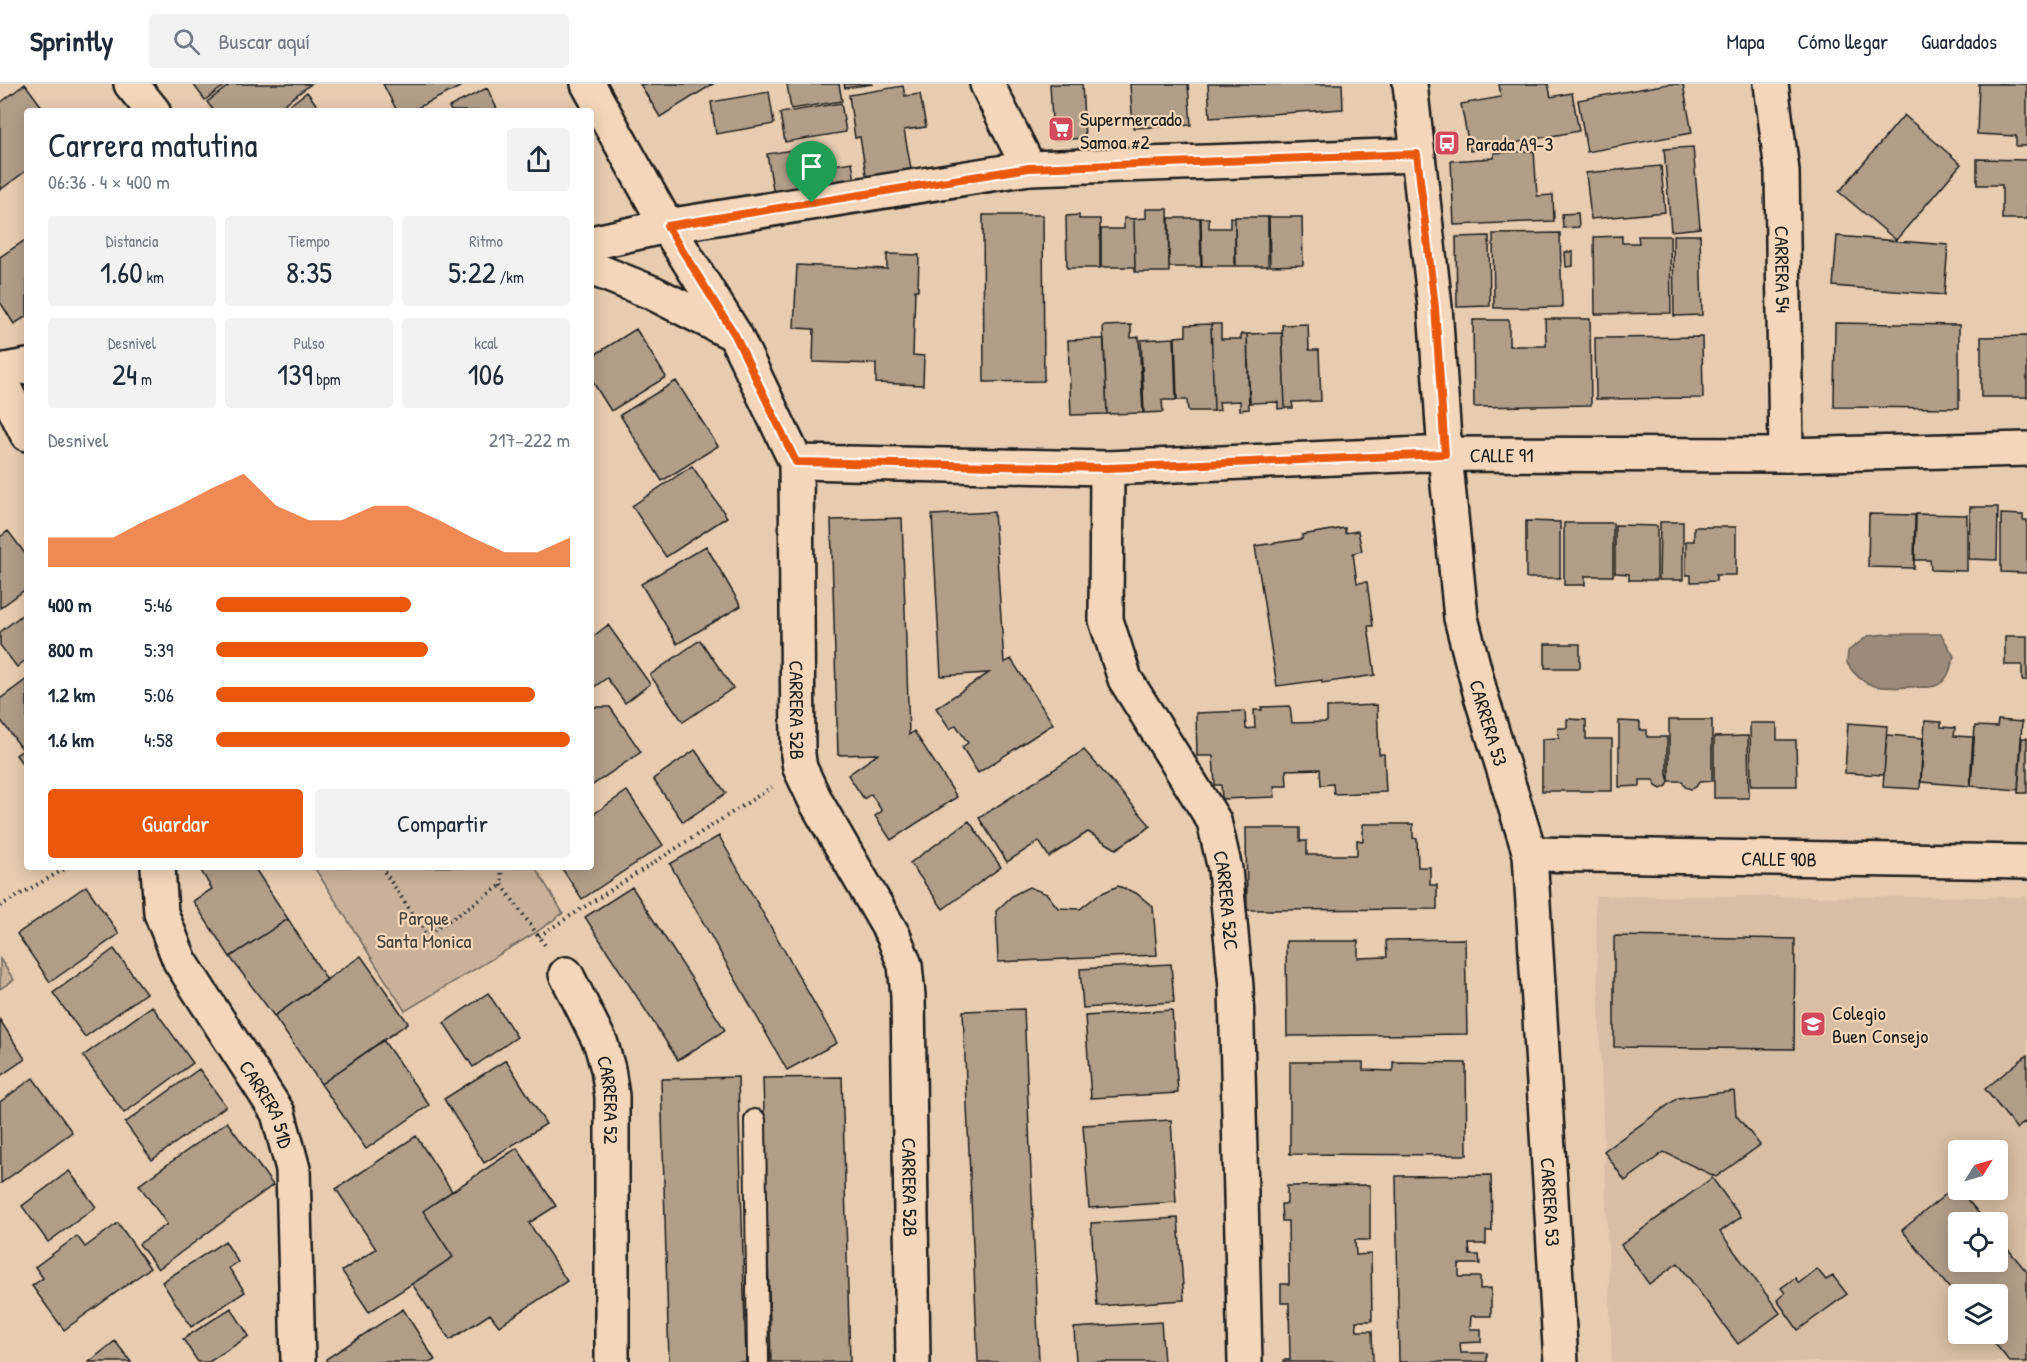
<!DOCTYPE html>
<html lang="es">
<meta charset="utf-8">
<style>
:root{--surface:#fff;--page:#f2f2f3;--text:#1f2937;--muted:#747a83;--line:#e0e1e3;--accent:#ea580c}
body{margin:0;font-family:"Patrick Hand",sans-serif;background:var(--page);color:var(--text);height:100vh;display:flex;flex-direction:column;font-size:22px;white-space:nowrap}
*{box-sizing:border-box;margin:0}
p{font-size:20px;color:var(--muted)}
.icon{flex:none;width:33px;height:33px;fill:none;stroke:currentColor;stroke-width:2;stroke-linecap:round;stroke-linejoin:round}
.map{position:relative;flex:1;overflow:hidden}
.sheet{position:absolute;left:24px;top:24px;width:570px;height:762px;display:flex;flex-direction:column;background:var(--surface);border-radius:6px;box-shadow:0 3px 15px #0003}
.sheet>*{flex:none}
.needle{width:39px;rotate:53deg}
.buttons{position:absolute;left:1948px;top:1056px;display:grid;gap:12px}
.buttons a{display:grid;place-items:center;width:60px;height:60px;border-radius:6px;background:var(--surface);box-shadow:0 3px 15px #0003;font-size:30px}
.pin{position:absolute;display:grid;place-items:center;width:51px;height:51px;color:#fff;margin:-62px -26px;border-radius:50% 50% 50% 0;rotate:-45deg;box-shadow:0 0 6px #0007}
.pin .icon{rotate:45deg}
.round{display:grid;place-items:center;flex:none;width:63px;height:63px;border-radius:6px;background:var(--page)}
.overview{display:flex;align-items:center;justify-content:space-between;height:102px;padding:0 24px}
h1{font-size:33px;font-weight:600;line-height:45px}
.metrics{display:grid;grid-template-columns:repeat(3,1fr);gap:9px;height:102px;padding:6px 24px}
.metrics div{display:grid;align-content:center;border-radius:6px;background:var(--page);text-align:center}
.metrics b{font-size:30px;font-weight:600}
.metrics small{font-size:16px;font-weight:400}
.metrics p{font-size:16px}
.chart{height:168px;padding:12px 24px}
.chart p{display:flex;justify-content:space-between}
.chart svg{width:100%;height:108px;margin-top:6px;fill:var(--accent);opacity:.7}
.cta{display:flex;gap:12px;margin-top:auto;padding:12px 24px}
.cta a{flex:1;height:69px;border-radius:6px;background:var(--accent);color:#fff;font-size:24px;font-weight:600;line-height:69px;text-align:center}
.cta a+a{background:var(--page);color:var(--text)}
ul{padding:0 24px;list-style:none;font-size:20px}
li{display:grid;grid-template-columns:96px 72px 1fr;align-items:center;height:45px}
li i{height:15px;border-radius:8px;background:var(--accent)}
header{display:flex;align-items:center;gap:36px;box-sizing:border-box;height:84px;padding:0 30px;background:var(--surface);border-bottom:2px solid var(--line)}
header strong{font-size:28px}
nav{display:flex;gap:33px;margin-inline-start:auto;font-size:21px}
.search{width:420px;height:54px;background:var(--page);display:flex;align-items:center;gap:15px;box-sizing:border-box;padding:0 21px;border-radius:6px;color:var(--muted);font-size:22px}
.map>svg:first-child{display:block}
</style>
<header>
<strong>Sprintly</strong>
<div class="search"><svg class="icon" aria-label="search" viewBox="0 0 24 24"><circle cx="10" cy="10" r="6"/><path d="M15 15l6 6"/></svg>Buscar aquí</div>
<nav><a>Mapa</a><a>Cómo llegar</a><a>Guardados</a></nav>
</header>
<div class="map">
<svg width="2027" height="1278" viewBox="0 0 2027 1278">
<rect width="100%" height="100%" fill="#e7ccb0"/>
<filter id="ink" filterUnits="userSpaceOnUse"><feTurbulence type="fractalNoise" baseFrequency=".0167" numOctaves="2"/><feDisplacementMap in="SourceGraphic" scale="12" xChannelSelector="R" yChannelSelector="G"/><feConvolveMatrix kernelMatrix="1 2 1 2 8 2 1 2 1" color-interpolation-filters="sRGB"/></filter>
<g filter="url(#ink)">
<!-- built -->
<path fill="#d7bea4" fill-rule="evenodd" d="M1595,812L2027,813V1278H1612ZM1959,1066H1998V1106H1959ZM1959,1138H1998V1178H1959ZM1959,1210H1998V1250H1959Z"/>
<!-- green -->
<path fill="#c9b19b" stroke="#72665c" stroke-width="1.5" d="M314,783H535L563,829L535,849L405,927Z
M0,875L14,896L0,905Z"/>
<!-- water -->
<path fill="#9c8b7a" stroke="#695f54" stroke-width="1.5" d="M1887,550H1941L1954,572C1951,584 1948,598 1935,602C1928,604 1918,603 1911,603C1882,604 1864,607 1847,579L1848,567L1868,552Z"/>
<!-- building -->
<path fill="#b19e89" stroke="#1c1c1c" stroke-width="1.5" d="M25,0L45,27H27V86L0,106V19Z
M193,0H227L205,16Z
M231,0H311L275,27H214L207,18Z
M383,0H466L411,27H397Z
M640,0H713L660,33Z
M787,0H839L842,17L791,25Z
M844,0H873L845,4Z
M1050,0H1082L1085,54L1053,56Z
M1130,0H1188L1191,41L1133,44Z
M1208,0H1342L1343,25L1210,34Z
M1499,0H1548L1551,13L1572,9L1579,47L1470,67L1461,20L1501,13Z
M1668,0H1683L1692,49L1587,68L1578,16Z
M1979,0H2027V62H2016V52L1977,50Z
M903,2L905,12L920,10L926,43L904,46L912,90L867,96L860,53L855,54L849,11Z
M487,4L498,27H451L449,23Z
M307,8L321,27H282Z
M769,8L774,40L716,50L711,18Z
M841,19L846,48L785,58L780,29Z
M1904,31L1961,80L1896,156L1839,108Z
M1693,63L1700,144L1671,147L1664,65Z
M805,64L808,85L852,78L856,104L775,117L767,70Z
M1534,67L1537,112L1553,111L1554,137L1454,141L1451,77L1494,74V69Z
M1977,75L2027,76V135H2002V101H1977Z
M1661,82L1665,128L1591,135L1586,89Z
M1146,125H1168L1169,188H1135L1134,135L1146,134Z
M1578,129L1579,143L1563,144L1562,130Z
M983,131H1043L1044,297L984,298Z
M1079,131V135H1100V184H1067L1066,132Z
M1230,133L1235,134V182H1202L1201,134H1209V144H1230Z
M1235,133H1268V182H1236Z
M1269,133H1302L1303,181L1270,182Z
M1124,134L1134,135L1135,183H1101V145H1124Z
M1169,134H1200L1201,183H1169Z
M1560,149L1562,223L1494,224L1493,150Z
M1673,151H1700L1702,231L1674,232Z
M1489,152L1490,222L1457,223L1456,153Z
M1622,152V159H1639L1638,152H1670L1671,229L1595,230L1594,153Z
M1837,152L1948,161L1944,211L1833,202Z
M27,155V232L14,240L0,218V173Z
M1565,168H1573V182L1566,183Z
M887,170L919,171L918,206H915L913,271L924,272L923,301L876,299V280L813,278L814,245L794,244L797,181L887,185Z
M1545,235H1590L1591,321L1474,323L1473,236H1509V262H1546Z
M1835,239L1959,241V324L1834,323Z
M1211,240H1221V255H1241V250H1247L1249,325L1240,326V317L1219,318L1220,326L1214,327Z
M1211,240L1214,327H1188L1187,316H1177L1175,253L1186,252V241Z
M1308,240L1309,266H1319L1321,317L1292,318L1293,324H1285L1282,241Z
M1131,241V254L1139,253L1143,329L1107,330L1103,242Z
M636,245L666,293L611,327L591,295V273Z
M1282,249L1285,324L1278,325V318L1250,319L1247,250Z
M2027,252V313H1981V253Z
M1702,253L1703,314L1596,315L1595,254Z
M1174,254L1176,316H1162L1163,328L1144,329L1141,256Z
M1097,255H1104L1107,330L1071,331L1068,256Z
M676,297L718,362L662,397L620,331Z
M692,382L727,433L666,473L632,422Z
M1970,423H1998L1997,476L1969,475Z
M994,428L1004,579L1011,575L1053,640L978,689L962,663L968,659L956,641L950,645L936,624L989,589L941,592L932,431Z
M1869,430L1915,431L1914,484L1868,483Z
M1916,430L1967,431V487L1931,486L1930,476H1915Z
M2001,430L2023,431V436H2027V489L2001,488Z
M902,434L909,651L914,647L957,713L891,756L875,732L882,727L871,710L864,715L848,691L878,670L838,671L831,436Z
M1526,437L1560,438V494H1526Z
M1660,438H1683V496H1659Z
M1564,439H1613V492H1585V501H1564Z
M1615,441L1657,442V496H1629V490L1615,489Z
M1694,443H1736V491H1716V497L1691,498V491H1686V457H1694Z
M1345,444V449L1358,447L1362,467L1353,469L1357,499L1367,498L1373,542H1368L1375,591L1322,599V596L1277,602L1255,462L1302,455V451Z
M8,447L27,472V504L0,524V453Z
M706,462L741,522L677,560L641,500Z
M27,527V575L17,583L0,561V548Z
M608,541L650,600L625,619L607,594L591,605V554Z
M2005,552H2027V596H2022V581H2005Z
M700,556L733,604L683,638L650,591Z
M1545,560H1580V584H1545Z
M27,595V686L16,671L23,666L0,635V615Z
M1377,621L1379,670H1384L1386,708L1334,710L1333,700L1321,701L1320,685L1286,686L1287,702H1274L1275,713L1222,715L1221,701H1215L1213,672H1197L1196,629L1245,627L1246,645L1255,644L1254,626H1262L1261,623L1290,622L1292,639L1327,638V623Z
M591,623H610L641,668L591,702Z
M1567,635L1586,636V655H1612V707H1542V655L1559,654L1558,644H1567Z
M1669,636H1712V697L1699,698L1696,703L1691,705L1685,703L1682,697H1669Z
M1998,636L2022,638L2018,706L1971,702L1975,642L1997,643Z
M1619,637L1640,638V646H1647V653H1667V691L1669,697L1667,702L1661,705L1656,702L1654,696H1640V702L1619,703Z
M1925,637L1941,638V643L1955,644L1954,652L1973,653L1970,702L1921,698Z
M1750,639H1777V656H1796L1797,702H1751Z
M1848,639L1887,642L1884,691L1845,689Z
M1887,651L1923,654L1920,705L1883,703Z
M1748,652L1749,714H1714V653Z
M2022,654H2027V709H2018Z
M695,666L726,709L683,738L653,695Z
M1084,666L1151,742L1116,765L1088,748L1049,773L1039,757L1007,778L979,734Z
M627,707L663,761L582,815L561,783H591V732Z
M969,737L1001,783L943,825L910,779Z
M1363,740H1413V754L1417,755L1418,783H1430V801H1437V825L1247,826L1246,744H1300V757H1307V771H1357V756L1363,757Z
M719,752L837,959L787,986L670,780Z
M203,783H254L288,835L230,873L193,817L212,805L200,785Z
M86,802L119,850L50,898L17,850Z
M1118,802L1136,809L1153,823L1157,871L998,878L996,827L1013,811L1029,803L1047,810L1058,824L1080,825L1098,811Z
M632,803L725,946L678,976L585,833Z
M288,835L327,896L274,932L230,873Z
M1614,852L1795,855L1794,965L1614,963Z
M1465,855L1467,950L1287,952L1286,857H1358V874L1387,873L1386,856Z
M114,865L146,909L85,953L53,909Z
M361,872L408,939L321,1000L274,932Z
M1171,880L1174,918L1083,924L1080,885Z
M488,909L517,953L473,983L444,939Z
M152,922L193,979L124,1029L83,972Z
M1024,925L1039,1278H978L963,927Z
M1172,926L1178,1009L1091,1014L1085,932Z
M0,936L25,975L0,992Z
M383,956L429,1021L366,1065L321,1000Z
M2027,971V1041L2024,1038L2017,1045L1985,1005Z
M506,976L546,1040L484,1079L444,1015Z
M1290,978H1363V986L1393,987V978L1466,979L1467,1071L1290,1070Z
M199,985L226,1022L152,1076L125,1039Z
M738,993L746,1278H669L661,995Z
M842,993L850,1278H771L763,994Z
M33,994L72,1048L1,1099L0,1018Z
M1734,1007L1736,1031L1760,1061L1716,1093L1664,1068L1625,1097L1604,1067L1678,1014Z
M1171,1036L1176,1118L1089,1124L1083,1041Z
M227,1038L273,1101L158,1185L139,1160L167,1140L139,1101Z
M416,1052L452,1107L423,1127L453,1173L369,1228L342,1187L376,1165L336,1105Z
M517,1064L556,1122L529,1139L567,1197L499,1242L490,1230L450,1256L412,1200L453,1173L423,1127Z
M69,1087L96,1123L48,1158L22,1122Z
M1491,1091L1492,1147H1486V1160H1469L1470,1171H1479L1480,1180H1459V1193H1480V1205L1491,1204V1232H1471L1470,1245H1481V1258L1460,1259L1461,1269H1487V1278H1399L1396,1092Z
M1712,1094L1741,1133L1720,1148L1780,1229L1738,1260L1678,1179L1649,1200L1621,1161Z
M1370,1101V1156H1355L1356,1171L1371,1170L1372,1237H1356L1357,1247H1372L1373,1278H1284V1276H1290L1289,1219H1281V1200H1289L1288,1137H1282L1281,1120H1287V1102Z
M1956,1102L1986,1138H1959V1178H1998V1153L2027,1188V1278H2010L1987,1250H1998V1210H1959V1216L1902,1146Z
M1178,1134L1184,1216L1097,1222L1091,1139Z
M118,1139L150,1184L64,1246L32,1202L43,1194L35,1183L77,1152L85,1163Z
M225,1157L238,1178L229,1184L245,1208L191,1243L162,1198Z
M1817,1185L1826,1196L1833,1192L1847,1210L1798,1246L1777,1216L1785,1209L1781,1204L1795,1194L1799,1199Z
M231,1224L249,1252L209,1278H198L183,1255Z
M403,1225L435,1276L431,1278H327L326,1275Z
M1161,1238L1164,1278H1076L1074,1244Z
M115,1257L131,1278H89Z"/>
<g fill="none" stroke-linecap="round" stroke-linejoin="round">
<!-- service casing -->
<g stroke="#1c1c1c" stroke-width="24">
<path id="service" d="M755,1036L758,1278"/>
</g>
<!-- minor casing -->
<g stroke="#1c1c1c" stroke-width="38">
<g id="minor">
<path d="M131,0L153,27"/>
<path id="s1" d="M588,0L667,142L735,251L796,378L798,671L800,684L816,718L893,851L905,881L908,912L913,1278"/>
<path d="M987,0L1029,84"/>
<path id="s2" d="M1771,0L1782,87L1786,371"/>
<path d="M591,159L667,142L1029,84L1417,71"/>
<path d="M591,184L653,209L734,250"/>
<path d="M0,287L27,282"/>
<path d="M0,295L27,350"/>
<path id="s3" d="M796,378L1107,384L1424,370L1786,371L2027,365"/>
<path id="s4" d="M1107,384L1106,536L1125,595L1214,737L1225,785L1236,903L1245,1278"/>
<path id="s5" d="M1530,770L2027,778"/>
<path id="s6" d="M158,783L161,829L180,877L278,1029L293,1085L298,1278"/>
<path id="s7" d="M566,890L601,960L608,985L612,1012V1278"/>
</g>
</g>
<!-- secondary casing -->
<g stroke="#1c1c1c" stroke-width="38">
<g id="secondary">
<path id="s8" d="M1410,0L1435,223L1445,370L1461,534L1481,612L1530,770L1561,1278"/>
</g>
</g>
<!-- path -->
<path stroke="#1c1c1c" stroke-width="4" stroke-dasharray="1.5 4.5" stroke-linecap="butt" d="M381,783L427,851L502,801
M501,783L502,801L547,864
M0,822L68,783
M539,852L772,703"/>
<!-- service -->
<use href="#service" stroke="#f4d7ba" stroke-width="20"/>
<!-- minor -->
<use href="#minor" stroke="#f4d7ba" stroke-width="33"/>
<!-- secondary -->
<use href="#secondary" stroke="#f4d7ba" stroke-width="33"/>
</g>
</g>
<g fill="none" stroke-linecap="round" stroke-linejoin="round" filter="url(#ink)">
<!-- route casing -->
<g stroke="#fff" stroke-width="12">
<path id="route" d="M1417,70L1435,223L1445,370L1107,384L796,378L735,251L667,142L1029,84Z"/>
</g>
<!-- route -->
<use href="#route" stroke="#ea580c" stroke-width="8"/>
</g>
<!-- icons -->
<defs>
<g id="supermarket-square" transform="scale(1.35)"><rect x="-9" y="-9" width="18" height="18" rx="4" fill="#d1495b" stroke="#f4d7ba"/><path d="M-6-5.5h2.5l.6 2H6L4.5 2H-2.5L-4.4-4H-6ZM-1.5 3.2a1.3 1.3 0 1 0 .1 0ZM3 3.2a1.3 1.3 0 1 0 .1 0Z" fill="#fff"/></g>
<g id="bus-square" transform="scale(1.35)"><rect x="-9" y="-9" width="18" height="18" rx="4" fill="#d1495b" stroke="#f4d7ba"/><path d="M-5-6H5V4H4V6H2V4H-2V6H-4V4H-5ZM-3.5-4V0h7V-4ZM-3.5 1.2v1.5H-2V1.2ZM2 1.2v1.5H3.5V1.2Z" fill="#fff"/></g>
<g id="school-square" transform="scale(1.35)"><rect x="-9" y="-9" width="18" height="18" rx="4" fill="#d1495b" stroke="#f4d7ba"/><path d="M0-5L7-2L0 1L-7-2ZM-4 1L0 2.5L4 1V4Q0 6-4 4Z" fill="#fff"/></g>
</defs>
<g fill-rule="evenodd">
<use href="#supermarket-square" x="1061" y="45"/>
<use href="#bus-square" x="1447" y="59"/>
<use href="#school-square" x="1813" y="940"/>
</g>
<g text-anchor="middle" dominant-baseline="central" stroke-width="4.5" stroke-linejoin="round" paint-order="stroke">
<!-- poi labels -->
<g font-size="20" fill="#1c1c1c" stroke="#f4d7ba" text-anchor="start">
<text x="1080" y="34">Supermercado<tspan x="1080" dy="23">Samoa #2</tspan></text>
<text x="1466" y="59">Parada A9-3</text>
<text x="1832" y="928">Colegio<tspan x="1832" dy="23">Buen Consejo</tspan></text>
</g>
<!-- street labels -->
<g font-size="20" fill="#1c1c1c" stroke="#f4d7ba">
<text stroke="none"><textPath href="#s2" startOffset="186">CARRERA 54</textPath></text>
<text stroke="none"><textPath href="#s3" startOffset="706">CALLE 91</textPath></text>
<text stroke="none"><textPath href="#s1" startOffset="680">CARRERA 52B</textPath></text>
<text stroke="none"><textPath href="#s8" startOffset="645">CARRERA 53</textPath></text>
<text stroke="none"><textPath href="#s5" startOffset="249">CALLE 90B</textPath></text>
<text stroke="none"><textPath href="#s4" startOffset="462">CARRERA 52C</textPath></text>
<text stroke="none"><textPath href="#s7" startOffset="135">CARRERA 52</textPath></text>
<text stroke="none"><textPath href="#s6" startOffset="266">CARRERA 51D</textPath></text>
<text stroke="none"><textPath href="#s1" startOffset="1184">CARRERA 52B</textPath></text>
<text stroke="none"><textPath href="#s8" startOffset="1131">CARRERA 53</textPath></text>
</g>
<!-- park labels -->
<g font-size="20" fill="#47413c" stroke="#f4d7ba">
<text x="424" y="833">Parque<tspan x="424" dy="23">Santa Monica</tspan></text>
</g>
</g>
</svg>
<div class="buttons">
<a><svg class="needle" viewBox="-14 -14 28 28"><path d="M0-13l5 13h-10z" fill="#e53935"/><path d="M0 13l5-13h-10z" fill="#747a83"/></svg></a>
<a><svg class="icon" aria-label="locate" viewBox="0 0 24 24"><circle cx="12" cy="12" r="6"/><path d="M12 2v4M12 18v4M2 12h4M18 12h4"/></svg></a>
<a><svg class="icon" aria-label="layers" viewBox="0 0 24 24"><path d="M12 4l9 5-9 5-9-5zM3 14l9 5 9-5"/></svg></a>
</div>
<div class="pin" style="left:812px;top:119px;background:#1e9e55"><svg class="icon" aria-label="arrive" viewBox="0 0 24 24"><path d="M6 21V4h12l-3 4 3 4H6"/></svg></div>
<section class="sheet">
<div class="overview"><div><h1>Carrera matutina</h1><p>06:36 · 4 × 400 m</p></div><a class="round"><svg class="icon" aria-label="share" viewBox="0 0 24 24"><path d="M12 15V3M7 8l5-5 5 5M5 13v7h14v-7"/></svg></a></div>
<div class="metrics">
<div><p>Distancia</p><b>1.60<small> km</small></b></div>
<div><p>Tiempo</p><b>8:35</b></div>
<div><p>Ritmo</p><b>5:22<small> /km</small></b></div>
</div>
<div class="metrics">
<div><p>Desnivel</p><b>24<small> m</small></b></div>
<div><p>Pulso</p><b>139<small> bpm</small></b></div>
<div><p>kcal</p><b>106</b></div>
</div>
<div class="chart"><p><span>Desnivel</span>217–222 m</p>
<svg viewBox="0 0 160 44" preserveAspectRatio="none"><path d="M0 44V32L10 32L20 32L30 25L40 19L50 12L60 6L70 19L80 25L90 25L100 19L110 19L120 25L130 32L140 38L150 38L160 32V44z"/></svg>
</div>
<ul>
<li><b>400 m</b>5:46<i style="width:55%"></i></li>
<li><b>800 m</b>5:39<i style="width:60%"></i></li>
<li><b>1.2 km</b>5:06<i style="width:90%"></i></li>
<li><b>1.6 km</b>4:58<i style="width:100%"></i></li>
</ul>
<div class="cta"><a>Guardar</a><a>Compartir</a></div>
</section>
</div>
